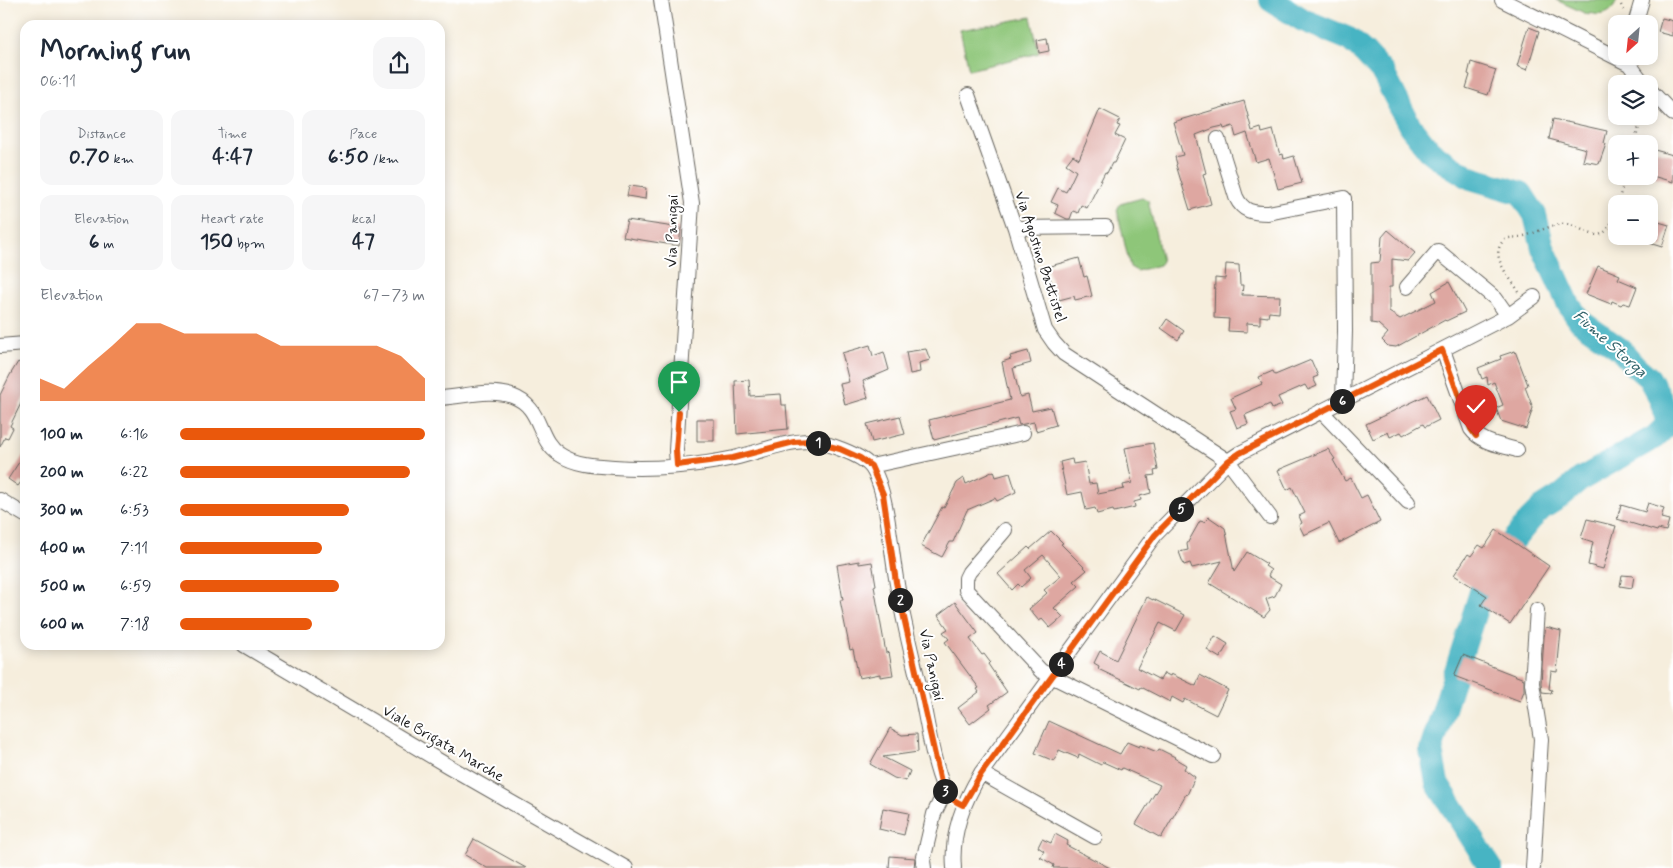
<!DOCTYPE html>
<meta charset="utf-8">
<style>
:root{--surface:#fff;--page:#f6f6f7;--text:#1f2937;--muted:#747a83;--accent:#ea580c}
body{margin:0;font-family:Mynerve,sans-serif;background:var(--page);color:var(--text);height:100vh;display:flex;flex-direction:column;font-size:19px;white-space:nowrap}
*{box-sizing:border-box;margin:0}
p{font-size:16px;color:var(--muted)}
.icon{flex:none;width:28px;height:28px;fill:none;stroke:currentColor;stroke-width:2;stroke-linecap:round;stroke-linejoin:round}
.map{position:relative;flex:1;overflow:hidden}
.panel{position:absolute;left:20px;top:20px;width:425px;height:630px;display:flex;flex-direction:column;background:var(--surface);border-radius:15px;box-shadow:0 2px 12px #0003}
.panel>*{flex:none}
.needle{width:32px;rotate:207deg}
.fabs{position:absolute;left:1608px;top:15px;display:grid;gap:10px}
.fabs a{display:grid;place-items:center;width:50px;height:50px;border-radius:10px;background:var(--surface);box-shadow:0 2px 12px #0003;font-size:25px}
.pin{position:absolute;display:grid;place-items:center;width:42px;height:42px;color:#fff;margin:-51px -21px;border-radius:50% 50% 50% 0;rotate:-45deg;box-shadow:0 0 5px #0007}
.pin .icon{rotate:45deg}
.km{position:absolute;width:25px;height:25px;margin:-12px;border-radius:50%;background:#222;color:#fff;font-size:14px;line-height:25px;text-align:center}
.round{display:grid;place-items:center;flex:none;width:52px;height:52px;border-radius:15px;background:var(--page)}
.summary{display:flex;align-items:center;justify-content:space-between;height:85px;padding:0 20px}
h1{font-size:28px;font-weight:700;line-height:38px}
.metrics{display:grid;grid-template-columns:repeat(3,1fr);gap:8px;height:85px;padding:5px 20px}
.metrics div{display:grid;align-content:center;border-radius:12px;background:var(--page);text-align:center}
.metrics b{font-size:21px;font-weight:700}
.metrics small{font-size:14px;font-weight:400}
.metrics p{font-size:14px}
.chart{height:140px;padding:10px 20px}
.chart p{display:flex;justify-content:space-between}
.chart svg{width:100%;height:90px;margin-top:5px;fill:var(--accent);opacity:.7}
ul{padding:0 20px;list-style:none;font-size:16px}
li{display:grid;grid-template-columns:80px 60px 1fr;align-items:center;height:38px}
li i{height:12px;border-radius:6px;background:var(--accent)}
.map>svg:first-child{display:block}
</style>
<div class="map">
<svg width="1673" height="868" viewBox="0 0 1673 868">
<rect width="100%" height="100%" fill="#fff"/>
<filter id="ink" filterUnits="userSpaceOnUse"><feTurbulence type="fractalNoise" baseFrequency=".02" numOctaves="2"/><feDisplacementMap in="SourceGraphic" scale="10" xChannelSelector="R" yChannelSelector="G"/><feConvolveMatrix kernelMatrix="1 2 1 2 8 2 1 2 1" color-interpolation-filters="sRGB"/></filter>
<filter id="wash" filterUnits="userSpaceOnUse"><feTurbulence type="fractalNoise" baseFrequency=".0096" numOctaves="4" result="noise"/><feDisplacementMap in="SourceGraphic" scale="20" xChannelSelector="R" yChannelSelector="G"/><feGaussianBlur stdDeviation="1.12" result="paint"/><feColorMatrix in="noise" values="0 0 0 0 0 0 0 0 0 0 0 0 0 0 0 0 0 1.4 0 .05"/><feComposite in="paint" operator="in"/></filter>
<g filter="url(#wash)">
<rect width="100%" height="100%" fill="#f6eedd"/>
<!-- green -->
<path fill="#8ec679" stroke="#55714a" d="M1556,0H1617C1613,13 1603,17 1590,13L1589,15Z
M1031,17L1039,53L969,70L960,30Z
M1142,198L1148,200L1162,261L1159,265L1137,271L1130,267L1117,210L1120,204Z"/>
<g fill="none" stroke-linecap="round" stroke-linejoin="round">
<!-- river -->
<path stroke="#47b4c3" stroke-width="24" d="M1271,0L1303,20L1349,39L1365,53L1383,73L1410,126L1429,150L1443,161L1471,178L1521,193L1535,215L1543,248L1569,305L1580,321L1620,349L1635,366L1649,378L1661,400L1668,424L1655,437L1581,479L1561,496L1542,508L1530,520L1502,554L1483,586L1431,750L1437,783L1491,868"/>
</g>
<g id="blocks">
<!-- building -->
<path fill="#dea7a1" d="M1662,18L1673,21V36L1658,32Z
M1529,27L1539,31L1527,70L1517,66Z
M1047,38L1049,51L1039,53L1037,40Z
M1471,62L1496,70L1488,95L1466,88L1470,75L1468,74Z
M1244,101L1252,131L1261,128L1262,133L1273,130L1280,155L1283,154L1284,159L1294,156L1302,183L1278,189L1269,158L1256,162L1247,133L1236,137L1233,126L1224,129L1223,126L1214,128L1196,135L1206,173L1203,174L1211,204L1190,210L1176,165L1177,164L1175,157L1183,155L1173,122Z
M1100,109L1120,119L1117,125L1120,126L1115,135L1125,140L1114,163H1112L1107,173L1105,172L1087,208L1081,205L1078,213L1073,211L1070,219H1067L1055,213L1058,205L1051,202L1058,188L1066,192L1076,171L1066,164L1073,155L1079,159Z
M1553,119L1607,131L1604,143L1606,144L1599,164L1583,161L1586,149L1549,139Z
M1651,149L1673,155V182L1649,175V158Z
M629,186L646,188L645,199L627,196Z
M627,220L681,228L679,246L623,237Z
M1655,221L1669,225L1662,247L1649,243V223L1654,224Z
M1388,230L1415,253L1408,261L1392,259V287H1389V312L1400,319L1436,301L1432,292L1449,282L1465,312L1446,321L1445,320L1396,347L1388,346L1382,340L1388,333L1378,324L1371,323V263L1380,262L1382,237Z
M1079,258L1084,277L1087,276L1092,296L1075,300L1074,296L1059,300L1056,290L1054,291L1047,267Z
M1226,264L1239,265L1240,285H1243L1242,295L1280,296L1279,313L1269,312L1268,317L1260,316V324L1247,323V332L1228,331L1229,319L1214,318L1215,278L1225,279Z
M1598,266L1620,275L1618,279L1637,287L1630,305L1623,303L1621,305L1612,301L1611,304L1586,294Z
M1167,319L1184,331L1178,340L1161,328Z
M870,345L873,356L884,352L889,370L863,381L868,398L845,405L840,384L849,382L842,353Z
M926,349L930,360L919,363L920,372L910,374L906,352Z
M1028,351L1031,363L1013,368L1020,397L1028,395L1032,411L1051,407L1056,425L1036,431L1034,422L1019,425L1017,418L934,440L929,420L1010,400L1002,362L1011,359L1010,356Z
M1515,351L1528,385L1525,387L1533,408L1526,429L1501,421L1496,408L1503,405L1494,382L1488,385L1487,377L1482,379L1478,368L1501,359L1500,356Z
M1311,360L1318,376L1313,378L1317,386L1308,390L1305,385L1278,397L1282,405L1272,409L1270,404L1245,415L1248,424L1237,428L1230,411L1236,409L1231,398L1262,384L1259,377L1273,371L1275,375Z
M18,362L25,366V395L10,426L13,428L8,438L5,437L0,447V395L10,375Z
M749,380L750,396L781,394L782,405H786L788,429L737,434L735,381Z
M1427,395L1439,420L1425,427L1423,424L1403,435L1401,432L1390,437L1388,432L1373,439L1366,424Z
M900,416L905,434L872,442L867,424Z
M697,419H714V441H697Z
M1153,443L1158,470L1154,471L1155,475L1148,476L1151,493L1140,496L1141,500L1134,502L1135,507L1114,512L1113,510L1097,514L1095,508L1086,510L1082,492L1067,495L1060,462L1072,459L1073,464L1085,462L1089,484L1096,483L1098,494L1124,489L1123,485L1132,483L1125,448Z
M1328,449L1335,459L1333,460L1345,481L1351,478L1361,498L1367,495L1380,522L1339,543L1329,523L1304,535L1299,525L1302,523L1299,516L1305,513L1292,487L1287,490L1278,470Z
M25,453V484L21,482L18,486L8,479Z
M994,471L996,477L1010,473L1016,492L997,501L995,498L967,510L953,542H950L942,557L921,546L942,507L944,508L957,483L964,478L966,484Z
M1648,503L1664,508L1661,518L1669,520L1666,531L1658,529L1657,531L1617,519L1621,505L1645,512Z
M1209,517L1225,528L1234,572L1247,552L1267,564L1265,566L1271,570L1268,576L1281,584L1275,596L1266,599L1270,610L1264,617L1209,583L1222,561L1192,568L1190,563L1184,565L1179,552L1188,550L1187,544L1200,521L1204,522Z
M1587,519L1616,526L1603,569L1588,565L1593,542L1581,538Z
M1496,530L1549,566L1510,624L1481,605L1487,596L1454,575L1468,554L1471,556L1479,545L1484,548Z
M1051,531L1063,543L1061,544L1087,570L1074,581L1079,586L1054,608L1063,617L1050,628L1042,619L1039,621L1029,609L1047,593L1044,590L1061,576L1043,555L1025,570L1031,578L1021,587L1018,584L1012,590L998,574L1028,547L1030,549Z
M859,561V564L872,562L876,585L874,586L886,653L889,652L893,675L880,677V674L859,678L853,649L850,650L840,600H843L837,565Z
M1622,575L1634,576L1632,588L1620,586Z
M1147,597L1153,600V599L1185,615L1176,631L1160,623L1137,668L1160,680L1164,673L1170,676L1171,674L1196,686L1200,675L1228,690L1216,715L1185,699L1183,703L1172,697L1170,702L1141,687L1140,689L1098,669L1099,666L1094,663L1100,651L1116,660Z
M955,602L978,633L970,639L982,655L984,654L990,662L988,664L1007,692L989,705L991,708L970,724L958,708L979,692L977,689L979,688L945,642L949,639L943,632L948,629L938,615Z
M1546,627L1561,631L1557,672L1551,671L1549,689L1552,690L1551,693L1542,692L1541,683L1544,637Z
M1215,636L1228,644L1220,658L1207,650Z
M1463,655L1524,679V691L1520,701L1454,676Z
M1049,721L1120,754L1127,742L1139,747L1140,745L1157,752L1159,749L1175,757L1174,758L1186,765L1184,769L1195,777L1187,795L1186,794L1161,838L1136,824L1160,785L1122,768L1121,770L1103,762L1101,765L1079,754L1078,758L1059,750L1054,761L1035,753Z
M890,728L902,735L917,734L918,752L883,757L910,771L906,781L894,778L870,764Z
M883,808L909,813L904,835L879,829Z
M1055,834L1068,841L1066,845L1110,868H1053L1054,865L1040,857L1044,851L1038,847L1042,839L1051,843Z
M474,839L526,868H487L465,855Z
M890,856L915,858L914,868H889Z"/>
</g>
</g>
<g filter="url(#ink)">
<use href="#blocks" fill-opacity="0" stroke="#686660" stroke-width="1"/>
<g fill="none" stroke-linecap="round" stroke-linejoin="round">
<!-- minor casing -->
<g stroke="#686660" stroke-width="16">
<path id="minor" d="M661,0L692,203L676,450L677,465
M1502,0L1629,64L1644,84
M1635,24L1642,0
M1649,89L1673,114
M968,95L1015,228L1045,330L1054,343L1064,354L1228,461L1270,517
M1218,139L1236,197C1243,212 1253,213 1268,213L1344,198L1345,331L1343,400
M1015,228L1106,227
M1508,316L1534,297
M0,346L25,344
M1443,350L1471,429C1481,443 1501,445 1517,450
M440,398C464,397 489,388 512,396C543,407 536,439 559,454C575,465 595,466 614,467C651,470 697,466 734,458C759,452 785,441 810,441C825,442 863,455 872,468C887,490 891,549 896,578C902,617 912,655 921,693C928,726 932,760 945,791L934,814L923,861L924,868
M1321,411L1408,502
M871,466L1023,433
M0,500L25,515
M1005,530L969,572L966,578V590L1041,671L1213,756
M244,645L448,766L626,868
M981,773L1095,837
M954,868C951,833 963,803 981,773L1155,535L1228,461L1240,453L1508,316L1496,299L1438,251L1407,287
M1533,868L1541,739L1532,683L1537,610"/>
</g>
<!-- path -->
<path stroke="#686660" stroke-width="2.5" stroke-dasharray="1 4" stroke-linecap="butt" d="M1621,0V5L1625,12
M1634,144L1642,116
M1618,204L1625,176
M1519,292C1510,277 1487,255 1505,239C1511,237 1517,238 1524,236C1536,233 1548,226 1561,224C1583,221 1602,258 1616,210
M224,645L232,650"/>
<!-- minor -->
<use href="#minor" stroke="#fff" stroke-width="14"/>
</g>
</g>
<g fill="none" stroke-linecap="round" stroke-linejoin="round" filter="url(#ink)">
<!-- route casing -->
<g stroke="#fff" stroke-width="10">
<path id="route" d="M679,412L676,450L677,465L733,458L794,442L810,441L840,449L860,458L871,466L883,494L896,582L941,782C947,795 950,799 963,805L981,774L1155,535L1228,461L1240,453L1442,350L1471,429L1476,436"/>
</g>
<!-- route -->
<use href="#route" stroke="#ea580c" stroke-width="6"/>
</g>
<g text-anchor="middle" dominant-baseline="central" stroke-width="4" stroke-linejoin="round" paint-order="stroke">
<!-- street labels -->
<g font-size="15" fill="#1c1c1c" stroke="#fff">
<text transform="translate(673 231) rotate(-89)">Via Panigai</text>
<text transform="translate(1040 257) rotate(72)">Via Agostino Battistel</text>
<text transform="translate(931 665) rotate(78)">Via Panigai</text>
<text transform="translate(443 744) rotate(30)">Viale Brigata Marche</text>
</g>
<!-- water labels -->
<g font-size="16" font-style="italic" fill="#2f6067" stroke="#fff">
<text transform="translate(1610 344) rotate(42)">Fiume Storga</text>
</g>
</g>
</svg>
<div class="fabs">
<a><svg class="needle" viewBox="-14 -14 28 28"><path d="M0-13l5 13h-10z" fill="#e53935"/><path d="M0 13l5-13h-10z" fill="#747a83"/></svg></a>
<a><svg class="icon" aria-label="layers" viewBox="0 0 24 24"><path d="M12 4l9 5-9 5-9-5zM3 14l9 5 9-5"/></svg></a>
<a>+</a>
<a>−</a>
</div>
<div class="pin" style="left:679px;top:412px;background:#1e9e55"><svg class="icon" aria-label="arrive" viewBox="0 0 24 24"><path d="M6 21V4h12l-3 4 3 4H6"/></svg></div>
<div class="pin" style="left:1476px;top:436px;background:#d93025"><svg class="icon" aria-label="check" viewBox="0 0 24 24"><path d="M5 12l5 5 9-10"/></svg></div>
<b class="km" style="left:818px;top:443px">1</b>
<b class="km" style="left:900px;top:600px">2</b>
<b class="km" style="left:945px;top:791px">3</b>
<b class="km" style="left:1061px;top:664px">4</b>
<b class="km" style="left:1181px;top:509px">5</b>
<b class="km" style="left:1342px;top:401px">6</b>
<section class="panel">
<div class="summary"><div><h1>Morning run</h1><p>06:11</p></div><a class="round"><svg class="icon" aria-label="share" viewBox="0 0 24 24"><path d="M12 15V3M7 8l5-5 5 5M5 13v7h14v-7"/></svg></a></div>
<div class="metrics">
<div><p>Distance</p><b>0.70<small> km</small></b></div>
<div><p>Time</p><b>4:47</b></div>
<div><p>Pace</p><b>6:50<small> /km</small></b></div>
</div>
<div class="metrics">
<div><p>Elevation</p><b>6<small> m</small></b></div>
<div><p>Heart rate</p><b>150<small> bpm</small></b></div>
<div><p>kcal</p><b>47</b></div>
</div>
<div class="chart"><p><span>Elevation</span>67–73 m</p>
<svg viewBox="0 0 160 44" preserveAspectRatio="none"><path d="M0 44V33L10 38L20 27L30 17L40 6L50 6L60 11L70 11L80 11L90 11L100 17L110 17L120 17L130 17L140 17L150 22L160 33V44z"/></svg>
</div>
<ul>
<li><b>100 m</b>6:16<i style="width:100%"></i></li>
<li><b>200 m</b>6:22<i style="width:94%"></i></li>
<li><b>300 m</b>6:53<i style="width:69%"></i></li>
<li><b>400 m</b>7:11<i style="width:58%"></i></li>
<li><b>500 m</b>6:59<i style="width:65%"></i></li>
<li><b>600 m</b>7:18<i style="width:54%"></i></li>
</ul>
</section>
</div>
